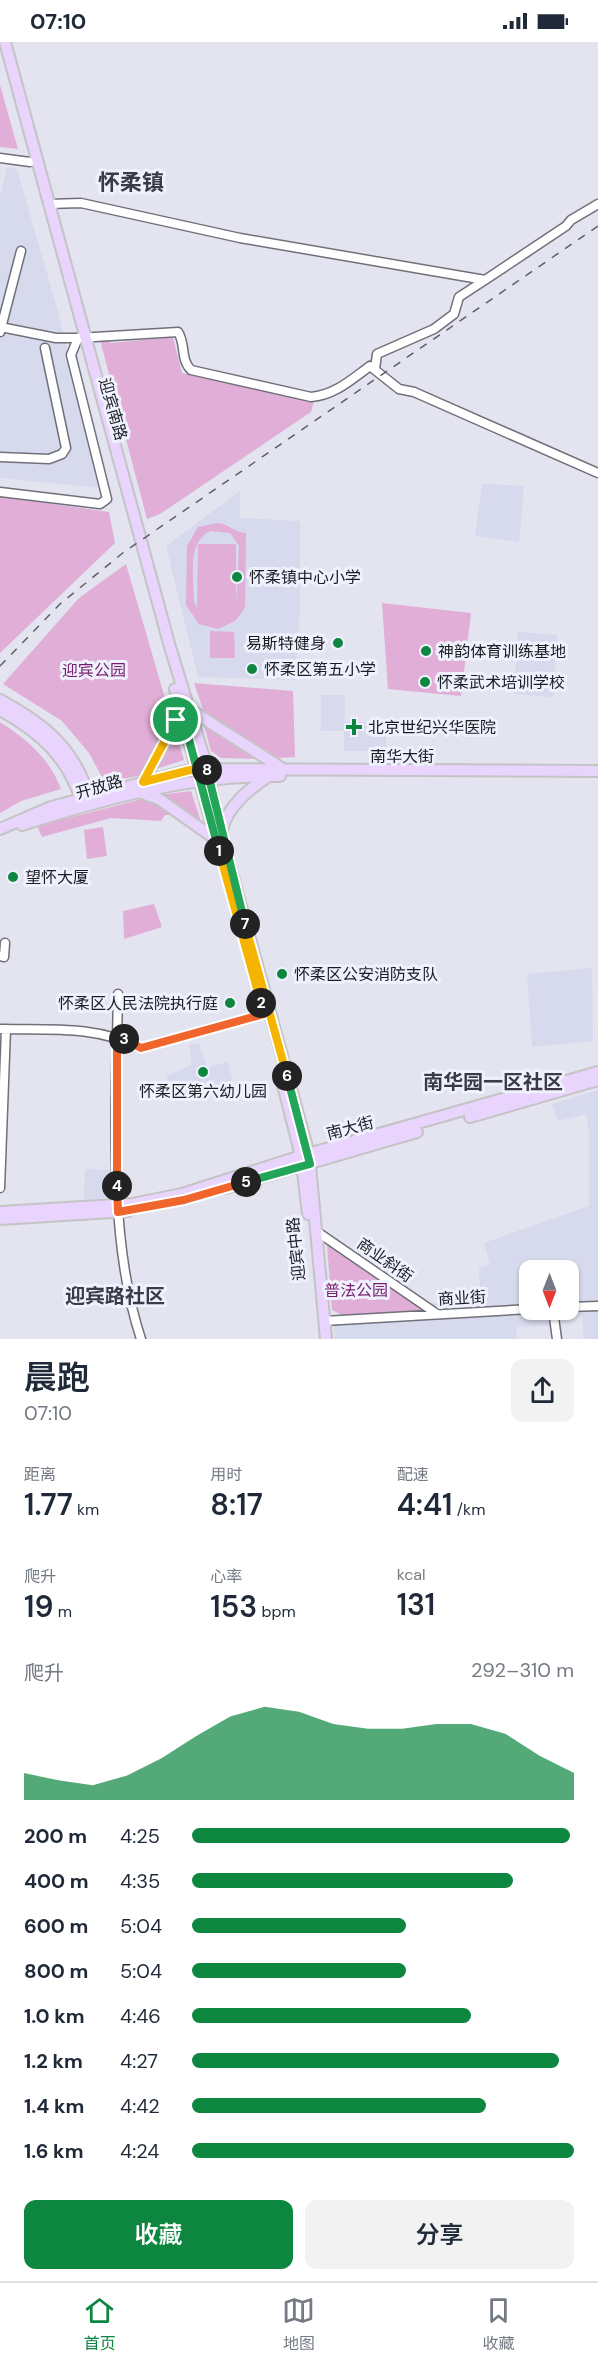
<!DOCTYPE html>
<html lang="zh">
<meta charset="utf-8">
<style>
:root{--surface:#fff;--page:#f2f2f3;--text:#1f2937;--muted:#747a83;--line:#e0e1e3;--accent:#0d8640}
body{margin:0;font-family:"DM Sans","Noto Sans SC",sans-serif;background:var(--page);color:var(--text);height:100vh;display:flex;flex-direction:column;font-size:22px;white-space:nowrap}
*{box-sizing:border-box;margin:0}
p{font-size:20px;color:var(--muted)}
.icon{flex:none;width:33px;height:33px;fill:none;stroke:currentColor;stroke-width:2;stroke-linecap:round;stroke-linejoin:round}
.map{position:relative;height:1297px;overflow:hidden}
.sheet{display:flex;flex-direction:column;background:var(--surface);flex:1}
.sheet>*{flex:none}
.needle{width:39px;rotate:180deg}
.tools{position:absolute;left:519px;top:1218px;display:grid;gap:12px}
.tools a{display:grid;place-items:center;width:60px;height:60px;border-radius:12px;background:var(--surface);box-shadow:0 2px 4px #0004;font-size:30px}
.pin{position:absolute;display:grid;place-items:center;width:51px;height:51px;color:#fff;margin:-26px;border:3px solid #fff;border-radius:50%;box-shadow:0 2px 6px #0007}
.km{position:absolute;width:30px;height:30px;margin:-15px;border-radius:50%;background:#222;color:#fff;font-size:16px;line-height:30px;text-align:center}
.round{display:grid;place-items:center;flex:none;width:63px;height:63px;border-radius:12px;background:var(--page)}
.headline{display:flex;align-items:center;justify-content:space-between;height:102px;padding:0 24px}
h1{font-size:33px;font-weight:600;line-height:45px}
.stats{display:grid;grid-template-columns:repeat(3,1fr);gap:9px;height:102px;padding:6px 24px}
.stats div{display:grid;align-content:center}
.stats b{font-size:30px;font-weight:600}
.stats small{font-size:16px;font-weight:400}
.stats p{font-size:16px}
.chart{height:168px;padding:12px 24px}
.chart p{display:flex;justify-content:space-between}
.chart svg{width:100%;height:108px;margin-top:6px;fill:var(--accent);opacity:.7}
.primary-button{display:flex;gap:12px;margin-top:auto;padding:12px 24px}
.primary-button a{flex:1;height:69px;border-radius:12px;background:var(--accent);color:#fff;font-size:24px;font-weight:600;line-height:69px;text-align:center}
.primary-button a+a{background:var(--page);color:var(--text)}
ul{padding:0 24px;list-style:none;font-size:20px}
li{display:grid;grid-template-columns:96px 72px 1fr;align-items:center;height:45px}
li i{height:15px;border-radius:8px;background:var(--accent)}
.status{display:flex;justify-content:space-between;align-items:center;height:42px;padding:0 30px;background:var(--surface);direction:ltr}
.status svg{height:16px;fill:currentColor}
.menu{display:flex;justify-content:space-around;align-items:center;height:84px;border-top:2px solid var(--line);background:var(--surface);font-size:16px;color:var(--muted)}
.menu a{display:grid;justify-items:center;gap:3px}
.menu .current{color:var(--accent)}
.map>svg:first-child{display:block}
</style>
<div class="status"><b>07:10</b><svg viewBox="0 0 49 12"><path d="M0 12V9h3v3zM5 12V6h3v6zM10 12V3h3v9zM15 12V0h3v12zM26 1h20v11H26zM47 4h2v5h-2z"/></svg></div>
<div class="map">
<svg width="598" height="1297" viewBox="0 0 598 1297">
<rect width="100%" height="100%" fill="#e3e4f0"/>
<!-- built -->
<path fill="#d7d9ec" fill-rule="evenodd" d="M7,125L17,127L57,266L101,446L0,436V155Z
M482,442L524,444L519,500L475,494Z
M240,449V476L300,479V567L295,638L198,635L166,504Z
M518,590L557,593L553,655L514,652Z
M321,653H345V680H386V709H344V689H321Z
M592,926L593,999L532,1005L527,932Z
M199,1001L207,1026L228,1020L236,1054L217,1059L211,1045L176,1058L166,1034L192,1023L189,1003Z
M598,1048V1297H584L582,1274L556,1273L557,1284L516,1285L517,1297H335L334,1283L439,1278L432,1261L462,1262V1248L480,1247L479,1226L490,1223L484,1201L589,1164V1091L586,1072L558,1079L552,1062ZM530,1228H568V1268H530Z
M85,1127L112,1128V1156L84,1157Z"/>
<!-- green -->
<path fill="#e1aed7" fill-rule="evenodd" d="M0,43L18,107L0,105Z
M173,295L182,331L314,359L311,370L160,472L147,477L100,298L107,297L111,301Z
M0,454L109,470L115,501L0,611Z
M218,481C229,482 235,491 246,491L245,566L235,579L218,587L199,582L186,563L187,504L198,485ZM211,489L230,491L239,504L236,563V502H198L197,566L194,560C194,537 186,499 211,489Z
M126,522L171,677L143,733L111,739L102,735L89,711L62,679L3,642L79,556Z
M382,561L471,571L461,654L388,647Z
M210,589L234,590L235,616H210Z
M194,641L293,649L295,715L279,716L204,670Z
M0,680C27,697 50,717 61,747L21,759L0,771Z
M203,680L263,717L221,716L211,709Z
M175,688L184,718L153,728Z
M191,749L201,780L159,753Z
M146,756L174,773H165L161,779L111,776L42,795L37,784Z
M103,785L107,814L87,817L84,788Z
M154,862L162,885L124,897L123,869Z
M330,1201L423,1266L421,1270L342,1273L332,1268L327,1203Z"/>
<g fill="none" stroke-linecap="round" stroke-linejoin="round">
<!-- minor casing -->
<g stroke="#6f707a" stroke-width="11">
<path id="minor" d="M0,116L30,120
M48,162L81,161L240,196L485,238L566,184L571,178L598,162
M0,285L56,296H78L178,290C186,302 180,317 191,328L311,355C335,353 352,337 370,324L399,347L414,350L598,431
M0,290L21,209
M375,327L377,312L434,287L454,272L459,255L485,238
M0,415L49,417L62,412L66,406L45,306
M0,450L100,462L107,457L71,313L78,296
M0,914L4,915L5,901
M118,952C116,1060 107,1195 141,1297
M0,987C50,988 95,983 141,1006L264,972
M0,1146L6,987
M316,1189L437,1272
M568,1265L598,1264
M553,1268L557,1297
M324,1279L530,1267"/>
</g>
<!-- major casing -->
<g stroke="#c4c4c5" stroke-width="14">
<path id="major" d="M5,0L170,605L205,719L222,795L309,1112L326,1297
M175,647L216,799
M0,658C46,683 76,707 91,761
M189,667L283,727
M0,668C40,690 69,716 82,761
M143,740L181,668
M139,750L159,757L214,796
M22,783C106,756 191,733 280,734
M0,787L51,765L190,728L207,727L598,729
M222,789C226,765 249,747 269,734
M283,1043L301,1114L308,1172
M470,1075L598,1038
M225,1146L417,1090
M0,1170L132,1162L182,1152L301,1114L598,1030
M0,1177L128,1169"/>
</g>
<!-- minor -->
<use href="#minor" stroke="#fff" stroke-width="8"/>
<!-- major -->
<use href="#major" stroke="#e9d4fd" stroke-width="10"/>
<!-- rail -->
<path stroke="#5d5e65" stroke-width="1.5" stroke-dasharray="8 8" stroke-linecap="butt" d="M0,624L60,562L124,510L598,184"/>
</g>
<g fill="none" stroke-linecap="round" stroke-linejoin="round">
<!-- split-1 casing -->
<g stroke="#fff" stroke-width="12">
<path id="split-1" d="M176,678L181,668L219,809"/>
</g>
<!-- split-2 casing -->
<g stroke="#fff" stroke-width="12">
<path id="split-2" d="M219,809L261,961"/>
</g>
<!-- split-3 casing -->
<g stroke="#fff" stroke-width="12">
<path id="split-3" d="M124,997L141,1006L264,972L261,961"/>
</g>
<!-- split-4 casing -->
<g stroke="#fff" stroke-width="12">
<path id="split-4" d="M117,1144V994L124,997"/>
</g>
<!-- split-5 casing -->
<g stroke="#fff" stroke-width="12">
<path id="split-5" d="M117,1144L118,1170L184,1158L246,1140"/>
</g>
<!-- split-6 casing -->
<g stroke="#fff" stroke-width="12">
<path id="split-6" d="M246,1140L310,1122L287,1034"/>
</g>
<!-- split-7 casing -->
<g stroke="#fff" stroke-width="12">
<path id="split-7" d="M245,882L287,1034"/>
</g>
<!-- split-8 casing -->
<g stroke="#fff" stroke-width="12">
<path id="split-8" d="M207,728L245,882"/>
</g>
<!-- split-9 casing -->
<g stroke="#fff" stroke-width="12">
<path id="split-9" d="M176,678L143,740L190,728H207"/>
</g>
<!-- split-1 -->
<use href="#split-1" stroke="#22a559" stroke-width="8"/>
<!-- split-2 -->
<use href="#split-2" stroke="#f5b400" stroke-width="8"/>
<!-- split-3 -->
<use href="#split-3" stroke="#f0652b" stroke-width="8"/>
<!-- split-4 -->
<use href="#split-4" stroke="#f0652b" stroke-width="8"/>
<!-- split-5 -->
<use href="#split-5" stroke="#f0652b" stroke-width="8"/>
<!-- split-6 -->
<use href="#split-6" stroke="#22a559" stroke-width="8"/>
<!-- split-7 -->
<use href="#split-7" stroke="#f5b400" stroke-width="8"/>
<!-- split-8 -->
<use href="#split-8" stroke="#22a559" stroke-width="8"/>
<!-- split-9 -->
<use href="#split-9" stroke="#f5b400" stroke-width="8"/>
</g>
<!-- markers -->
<g fill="#0d8640" stroke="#f0f1fe" stroke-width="2">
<circle cx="237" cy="535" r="6"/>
<circle cx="338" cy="601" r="6"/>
<circle cx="426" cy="609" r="6"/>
<circle cx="252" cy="627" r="6"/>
<circle cx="425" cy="640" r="6"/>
<path d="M351 676h6v6h6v6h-6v6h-6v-6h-6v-6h6z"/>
<circle cx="13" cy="835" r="6"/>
<circle cx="282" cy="932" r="6"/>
<circle cx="230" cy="961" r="6"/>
<circle cx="203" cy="1030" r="6"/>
</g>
<g text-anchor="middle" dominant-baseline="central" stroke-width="6" stroke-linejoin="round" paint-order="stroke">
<!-- street labels -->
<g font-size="16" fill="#1c1d21" stroke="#f0f1fe">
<text transform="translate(113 367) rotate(74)">迎宾南路</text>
<text x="402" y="714">南华大街</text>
<text transform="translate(99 745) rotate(-16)">开放路</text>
<text transform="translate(350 1086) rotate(-15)">南大街</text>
<text transform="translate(296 1207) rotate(-96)">迎宾中路</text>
<text transform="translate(385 1218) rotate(35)">商业斜街</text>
<text transform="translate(462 1256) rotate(-3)">商业街</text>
</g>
<!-- poi labels -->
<g font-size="16" fill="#1c1d21" stroke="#f0f1fe" text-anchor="start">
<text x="249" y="535">怀柔镇中心小学</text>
<text x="326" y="601" text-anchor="end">易斯特健身</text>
<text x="438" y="609">神韵体育训练基地</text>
<text x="264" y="627">怀柔区第五小学</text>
<text x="437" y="640">怀柔武术培训学校</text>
<text x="368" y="685">北京世纪兴华医院</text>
<text x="25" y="835">望怀大厦</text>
<text x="294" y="932">怀柔区公安消防支队</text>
<text x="218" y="961" text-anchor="end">怀柔区人民法院执行庭</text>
<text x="203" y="1049" text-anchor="middle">怀柔区第六幼儿园</text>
</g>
<!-- park labels -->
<g font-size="16" fill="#751d6a" stroke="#f0f1fe">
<text x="94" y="628">迎宾公园</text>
<text x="356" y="1248">普法公园</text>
</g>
<!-- quarter labels -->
<g font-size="20" font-weight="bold" fill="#3a3b44" stroke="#f0f1fe">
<text x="493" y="1040">南华园一区社区</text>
<text x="115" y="1254">迎宾路社区</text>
</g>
<!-- district labels -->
<g font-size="22" font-weight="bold" fill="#3a3b44" stroke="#f0f1fe">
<text x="131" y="140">怀柔镇</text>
</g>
</g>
</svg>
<div class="tools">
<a><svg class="needle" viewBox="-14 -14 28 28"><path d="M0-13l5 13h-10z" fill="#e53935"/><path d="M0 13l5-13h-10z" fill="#747a83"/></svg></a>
</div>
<div class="pin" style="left:176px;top:678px;background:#1e9e55"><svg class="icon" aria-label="arrive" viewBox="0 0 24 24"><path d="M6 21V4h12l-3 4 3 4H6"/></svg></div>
<b class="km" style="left:219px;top:809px">1</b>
<b class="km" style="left:261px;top:961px">2</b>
<b class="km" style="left:124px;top:997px">3</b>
<b class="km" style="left:117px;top:1144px">4</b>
<b class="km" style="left:246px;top:1140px">5</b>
<b class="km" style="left:287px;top:1034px">6</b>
<b class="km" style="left:245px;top:882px">7</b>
<b class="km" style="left:207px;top:728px">8</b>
</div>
<section class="sheet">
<div class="headline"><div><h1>晨跑</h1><p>07:10</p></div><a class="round"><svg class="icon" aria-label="share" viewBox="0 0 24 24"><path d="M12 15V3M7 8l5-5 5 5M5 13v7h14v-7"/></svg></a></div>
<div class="stats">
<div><p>距离</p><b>1.77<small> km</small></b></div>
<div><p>用时</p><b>8:17</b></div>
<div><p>配速</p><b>4:41<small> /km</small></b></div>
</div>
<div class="stats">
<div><p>爬升</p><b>19<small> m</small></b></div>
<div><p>心率</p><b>153<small> bpm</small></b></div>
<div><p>kcal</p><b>131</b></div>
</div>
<div class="chart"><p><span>爬升</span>292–310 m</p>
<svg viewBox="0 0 160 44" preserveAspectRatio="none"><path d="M0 44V33L10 36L20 38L30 34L40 27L50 18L60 10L70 6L80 8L90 13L100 15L110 15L120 13L130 13L140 17L150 26L160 33V44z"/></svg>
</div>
<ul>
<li><b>200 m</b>4:25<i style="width:99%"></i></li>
<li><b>400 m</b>4:35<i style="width:84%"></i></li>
<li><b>600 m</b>5:04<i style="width:56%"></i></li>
<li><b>800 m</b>5:04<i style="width:56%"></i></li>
<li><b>1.0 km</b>4:46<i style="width:73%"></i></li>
<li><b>1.2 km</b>4:27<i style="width:96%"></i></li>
<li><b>1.4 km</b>4:42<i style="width:77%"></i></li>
<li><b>1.6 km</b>4:24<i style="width:100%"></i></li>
</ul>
<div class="primary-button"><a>收藏</a><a>分享</a></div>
</section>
<nav class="menu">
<a class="current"><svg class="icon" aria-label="home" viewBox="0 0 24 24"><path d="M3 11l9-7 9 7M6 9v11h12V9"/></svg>首页</a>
<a><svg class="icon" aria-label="map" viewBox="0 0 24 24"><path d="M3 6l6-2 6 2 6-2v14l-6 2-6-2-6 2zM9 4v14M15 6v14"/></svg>地图</a>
<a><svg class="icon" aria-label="saved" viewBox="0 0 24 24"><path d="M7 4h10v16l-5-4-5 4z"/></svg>收藏</a>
</nav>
